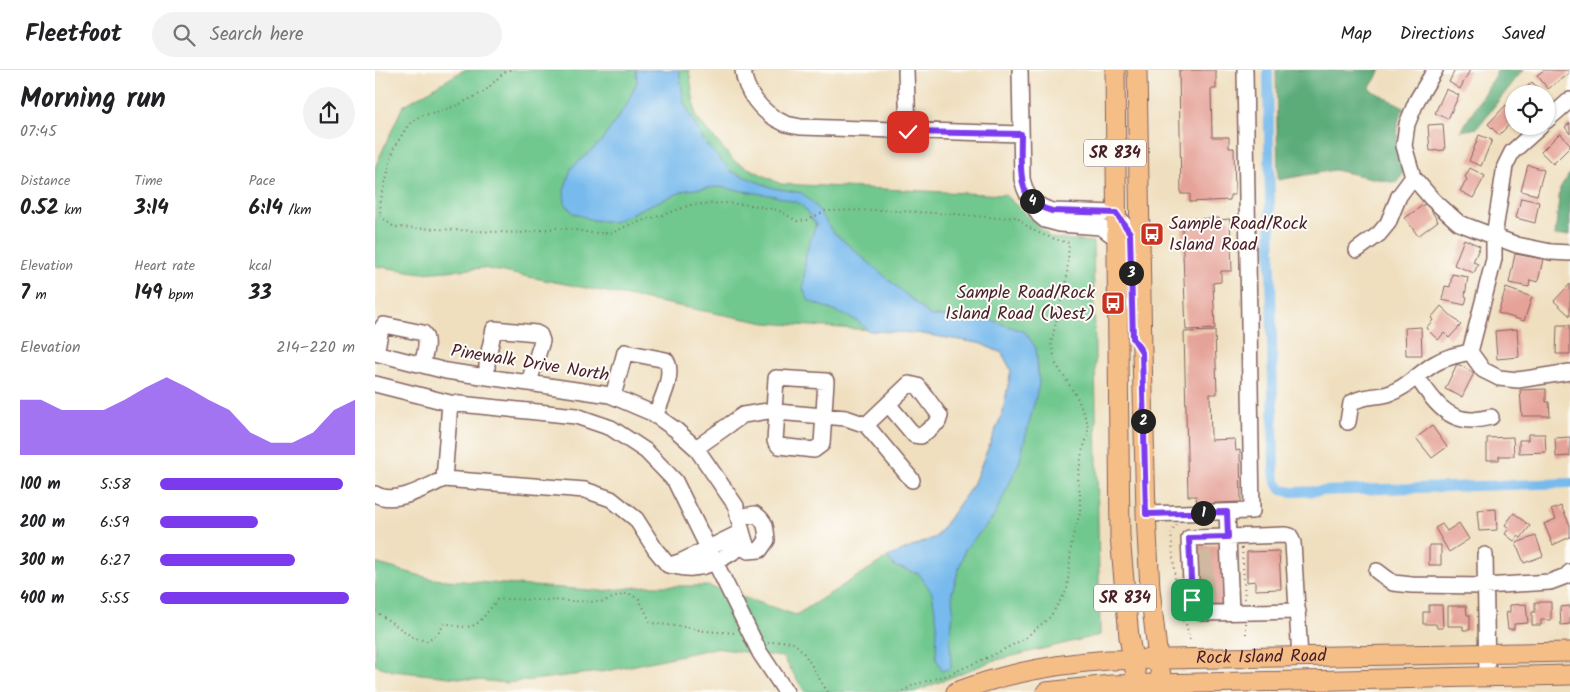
<!DOCTYPE html>
<meta charset="utf-8">
<style>
:root{--surface:#fff;--page:#f2f2f2;--text:#202124;--muted:#757577;--line:#e0e0e0;--accent:#7c3aed}
body{margin:0;font-family:Kalam,sans-serif;background:var(--page);color:var(--text);height:100vh;display:flex;flex-direction:column;font-size:19px;white-space:nowrap}
*{box-sizing:border-box;margin:0}
p{font-size:16px;color:var(--muted)}
.icon{flex:none;width:28px;height:28px;fill:none;stroke:currentColor;stroke-width:2;stroke-linecap:round;stroke-linejoin:round}
.map{position:relative;flex:1;overflow:hidden}
.side{display:flex;flex-direction:column;background:var(--surface);width:375px}
.side>*{flex:none}
.buttons{position:absolute;left:1130px;top:15px;display:grid;gap:10px}
.buttons a{display:grid;place-items:center;width:50px;height:50px;border-radius:50%;background:var(--surface);box-shadow:0 1px 4px #0004;font-size:25px}
.pin{position:absolute;display:grid;place-items:center;width:42px;height:42px;color:#fff;margin:-21px;border-radius:10px;box-shadow:0 2px 8px #0006}
.km{position:absolute;width:25px;height:25px;margin:-12px;border-radius:50%;background:#222;color:#fff;font-size:14px;line-height:25px;text-align:center}
.round{display:grid;place-items:center;flex:none;width:52px;height:52px;border-radius:26px;background:var(--page)}
.head{display:flex;align-items:center;justify-content:space-between;height:85px;padding:0 20px}
h1{font-size:28px;font-weight:600;line-height:38px}
.figures{display:grid;grid-template-columns:repeat(3,1fr);gap:8px;height:85px;padding:5px 20px}
.figures div{display:grid;align-content:center}
.figures b{font-size:21px;font-weight:600}
.figures small{font-size:14px;font-weight:400}
.figures p{font-size:14px}
.chart{height:140px;padding:10px 20px}
.chart p{display:flex;justify-content:space-between}
.chart svg{width:100%;height:90px;margin-top:5px;fill:var(--accent);opacity:.7}
ul{padding:0 20px;list-style:none;font-size:16px}
li{display:grid;grid-template-columns:80px 60px 1fr;align-items:center;height:38px}
li i{height:12px;border-radius:6px;background:var(--accent)}
header{display:flex;align-items:center;gap:30px;box-sizing:border-box;height:70px;padding:0 25px;background:var(--surface);border-bottom:1px solid var(--line)}
header strong{font-size:24px}
nav{display:flex;gap:28px;margin-inline-start:auto;font-size:18px}
.search{width:350px;height:45px;background:var(--page);display:flex;align-items:center;gap:12px;box-sizing:border-box;padding:0 18px;border-radius:28px;color:var(--muted);font-size:19px}
main{display:flex;flex:1;min-height:0}
.map>svg:first-child{display:block}
</style>
<header>
<strong>Fleetfoot</strong>
<div class="search"><svg class="icon" aria-label="search" viewBox="0 0 24 24"><circle cx="10" cy="10" r="6"/><path d="M15 15l6 6"/></svg>Search here</div>
<nav><a>Map</a><a>Directions</a><a>Saved</a></nav>
</header>
<main>
<section class="side">
<div class="head"><div><h1>Morning run</h1><p>07:45</p></div><a class="round"><svg class="icon" aria-label="share" viewBox="0 0 24 24"><path d="M12 15V3M7 8l5-5 5 5M5 13v7h14v-7"/></svg></a></div>
<div class="figures">
<div><p>Distance</p><b>0.52<small> km</small></b></div>
<div><p>Time</p><b>3:14</b></div>
<div><p>Pace</p><b>6:14<small> /km</small></b></div>
</div>
<div class="figures">
<div><p>Elevation</p><b>7<small> m</small></b></div>
<div><p>Heart rate</p><b>149<small> bpm</small></b></div>
<div><p>kcal</p><b>33</b></div>
</div>
<div class="chart"><p><span>Elevation</span>214–220 m</p>
<svg viewBox="0 0 160 44" preserveAspectRatio="none"><path d="M0 44V17L10 17L20 22L30 22L40 22L50 17L60 11L70 6L80 11L90 17L100 22L110 33L120 38L130 38L140 33L150 22L160 17V44z"/></svg>
</div>
<ul>
<li><b>100 m</b>5:58<i style="width:94%"></i></li>
<li><b>200 m</b>6:59<i style="width:50%"></i></li>
<li><b>300 m</b>6:27<i style="width:69%"></i></li>
<li><b>400 m</b>5:55<i style="width:97%"></i></li>
</ul>
</section>
<div class="map">
<svg width="1195" height="622" viewBox="0 0 1195 622">
<rect width="100%" height="100%" fill="#fdfcf7"/>
<filter id="ink" filterUnits="userSpaceOnUse"><feTurbulence type="fractalNoise" baseFrequency=".02" numOctaves="2"/><feDisplacementMap in="SourceGraphic" scale="10" xChannelSelector="R" yChannelSelector="G"/><feConvolveMatrix kernelMatrix="1 2 1 2 8 2 1 2 1" color-interpolation-filters="sRGB"/></filter>
<filter id="wash" filterUnits="userSpaceOnUse"><feTurbulence type="fractalNoise" baseFrequency=".0096" numOctaves="4" result="noise"/><feDisplacementMap in="SourceGraphic" scale="20" xChannelSelector="R" yChannelSelector="G"/><feGaussianBlur stdDeviation="1.12" result="paint"/><feColorMatrix in="noise" values="0 0 0 0 0 0 0 0 0 0 0 0 0 0 0 0 0 1.4 0 .05"/><feComposite in="paint" operator="in"/></filter>
<g filter="url(#wash)">
<rect width="100%" height="100%" fill="#efdfbf"/>
<!-- green -->
<path fill="#70c88e" stroke="#5d745c" d="M89,0H314L321,47L359,91L406,114L630,125L676,168L718,172L725,565L617,591L539,622H430L408,587L340,578L232,601L131,613L18,601L0,595V493L57,509L229,521L271,516H333L421,545L513,487L561,467L598,415L628,342L636,300L627,283L604,273L542,263L391,253L108,198L47,203L0,196V97L28,36Z"/>
<!-- forest -->
<path fill="#5cac79" stroke="#536652" d="M901,0H1006L994,19L1029,37L1023,52L1022,70L1028,104L1021,113L959,100L903,110Z
M1123,0H1148L1102,58L1086,61Z
M1195,103V165L1180,166L1185,119Z"/>
<!-- water -->
<path fill="#77baed" stroke="#606c8c" d="M261,0H304L309,33L329,72L357,102L398,118L427,123L439,134L457,161L556,246L610,248L650,262L661,278L664,314L644,393L618,448L590,479L577,522L578,543L575,569L576,598L567,601L561,588L562,554L557,523L544,504L519,496L513,487L561,467L598,415L628,342L636,300L627,283L604,273L542,263L494,261L481,250L434,231L428,219L431,183L441,154L426,134L400,126L343,117L312,120L270,137L239,152L218,150L198,143L190,133L189,121L196,98L226,72L252,34L262,12Z"/>
<g fill="none" stroke-linecap="round" stroke-linejoin="round">
<!-- canal -->
<path stroke="#77baed" stroke-width="10" d="M893,0L899,403L901,412L907,420L917,422L1195,413"/>
</g>
<g id="blocks">
<!-- building -->
<path fill="#e5a298" d="M804,0H841V19H836L837,67H854V78H859L860,125H855V130L815,132V124H806Z
M1080,0H1095L1085,19L1074,12Z
M1169,0H1192L1194,3L1173,19L1162,5Z
M1157,12L1169,24H1145Z
M1071,19L1084,25L1073,49L1060,43Z
M1131,35L1139,43V50L1124,65L1113,54Z
M1195,53V64L1190,57Z
M1068,54L1070,80L1055,81L1053,55Z
M1185,63L1195,74V77L1178,94L1166,82Z
M1104,65L1117,70L1106,96L1094,91Z
M1153,95L1169,100L1162,125L1146,121Z
M1095,98L1110,106L1098,128L1085,121L1092,109L1090,107Z
M1146,128L1164,132L1160,153L1141,148Z
M1051,133L1063,151L1043,166L1030,148Z
M844,148V150L855,149L857,201H846V212L838,213L840,259L811,260L807,158L815,157V149Z
M1089,169L1105,176L1098,192L1103,194L1099,203L1079,195Z
M1140,184L1168,189L1163,212L1155,210L1154,217L1134,213Z
M1077,204L1093,207L1090,226L1092,227L1090,235L1067,230L1070,216L1075,217Z
M1195,214V246L1179,231Z
M1131,218L1157,227L1149,251L1123,243Z
M1066,236L1086,255L1074,268L1069,263L1063,270L1051,258L1058,250L1056,248Z
M1182,255H1195V284H1181Z
M1046,257L1047,285H1031L1030,258Z
M1142,259L1144,287L1122,289L1120,261Z
M840,261L842,324H835L836,370L860,369L861,381L865,380L866,432L822,434L821,426H813L809,262Z
M1082,294L1099,303L1087,327L1070,319Z
M1171,319V332H1174L1175,346H1147L1145,320Z
M1057,356L1072,377L1057,388L1041,368Z
M1153,364H1170L1171,382L1144,383V370H1153Z
M1138,367L1139,386H1124V390H1112V368Z
M1195,367V386L1181,387L1180,368Z
M1186,436L1195,455V467L1178,475L1169,454L1181,449L1176,440Z
M1121,439L1122,460L1104,461L1102,440Z
M1139,443L1155,456L1146,468L1143,466L1139,471L1130,464L1134,458L1130,455Z
M1084,453L1094,469L1074,482L1060,458L1067,454L1072,461Z
M1161,466L1168,486L1149,493L1141,473Z
M846,475L849,536L824,537L821,476Z
M1054,475H1066V495H1054Z
M904,481L906,519L880,520V511L872,512V482Z
M1160,532H1176V550H1166V555H1157V542H1160Z
M1151,534L1153,553L1139,554V559H1133L1131,542H1135V535Z
M1054,535H1067L1068,558H1062L1061,554H1048V542H1054Z
M1073,536H1091L1092,545H1095V560H1088V556H1073Z
M1195,536V554L1186,555L1185,537Z"/>
</g>
</g>
<g filter="url(#ink)">
<use href="#blocks" fill-opacity="0" stroke="#84625f" stroke-width="1"/>
<g fill="none" stroke-linecap="round" stroke-linejoin="round">
<!-- minor-tunnel -->
<path stroke="#ceb9a1" stroke-width="15" stroke-dasharray="15 8" stroke-linecap="butt" d="M822,488L847,487
M823,504L848,502
M824,519L848,517
M824,530L849,529"/>
<!-- minor casing -->
<g stroke="#84625f" stroke-width="18">
<path id="minor" d="M368,0C370,22 387,43 407,52C412,55 420,56 426,57L646,64
M531,0L533,62
M645,0L647,109L650,119L655,130L664,145L670,150L685,154L726,157L741,168
M1060,0L1042,30L1032,54L1029,76L1038,107L1057,129L1084,153L1142,175L1176,182L1195,183
M1171,51L1195,30
M1166,56L1137,82L1130,96L1119,166V189L1095,282L1108,300L1124,308L1143,310L1195,302
M655,130L669,138L677,141L741,143L755,163L757,213
M982,180L1004,164L1013,153L1024,126L1038,107
M0,283L71,301L235,325L277,343L301,360L321,378
M1,283L6,259L9,255L48,263C55,271 49,285 47,295
M112,306V291L119,259L161,263L165,265L167,271L154,312
M1042,307C1055,326 1070,350 1096,350C1103,350 1110,348 1116,347
M0,314L75,333L201,346L236,358L271,381L300,411L385,583L411,622
M238,326L250,282L291,290C300,304 286,331 280,346
M399,341L401,308L451,311L447,374L439,380L404,376L400,371L402,342
M973,352L976,333C986,326 1001,327 1013,324C1031,318 1043,304 1059,294C1070,287 1082,285 1095,282
M491,355L534,314L543,316L565,346L563,352L546,366L539,365L513,334
M69,409L210,420L236,429L261,449L280,479L293,495C301,496 309,499 317,498C338,497 354,484 371,474
M0,424C20,436 51,417 69,409L75,333
M852,442L853,467L909,465L915,466L918,473L925,587
M771,444L877,441L870,0
M363,447L380,444C391,451 391,458 392,470L385,480L373,481C368,466 364,452 361,436L321,378L368,345L393,341L402,342L471,348L491,355L537,410
M1110,485L1112,606
M295,495L307,491L366,462
M1002,501L1018,513L1037,515L1110,516L1175,512L1191,506L1195,502
M856,542L853,467L814,468L817,534L821,540L829,543L923,541"/>
</g>
<!-- major casing -->
<g stroke="#84625f" stroke-width="21">
<g id="major">
<path d="M740,0L745,466L754,567L764,622"/>
<path d="M762,0L767,282L771,444L775,519L783,589L789,622"/>
<path id="s1" d="M581,622C630,603 680,594 733,590L1195,582"/>
<path d="M671,622L736,615L1195,605"/>
</g>
</g>
<!-- path -->
<path stroke="#84625f" stroke-width="2" stroke-dasharray="1 4" stroke-linecap="butt" d="M135,0L128,3L109,22L85,34L64,42L45,46L33,55L19,78L6,129L5,146L19,157L145,163L181,158L195,159L217,163H237L256,154L291,144L315,135L349,133L377,135L403,140L422,151L433,150L450,141L504,140L580,144L622,148L642,147C655,162 675,168 694,173L692,206L676,273L681,294L702,327L713,354V365L707,382L703,408L705,425V443L697,469L692,520L675,547L649,569L616,586L573,605L541,614L526,622
M802,455L796,462L803,546L811,554L815,570
M867,478L870,531
M0,541L39,568L52,571L64,562L70,553C103,563 103,553 122,530L133,529L226,532L253,523L264,529L276,553L310,557L329,561L360,563
M871,553V568
M393,573C400,572 409,570 416,572C429,576 444,611 453,622"/>
<!-- minor -->
<use href="#minor" stroke="#fff" stroke-width="15"/>
<!-- major -->
<use href="#major" stroke="#f6be87" stroke-width="19"/>
</g>
</g>
<g fill="none" stroke-linecap="round" stroke-linejoin="round" filter="url(#ink)">
<!-- route casing -->
<g stroke="#fff" stroke-width="10">
<path id="route" d="M533,62L646,64C646,81 643,119 656,130C661,136 670,139 677,141L741,143L755,163L758,268L767,282L771,444L852,442L853,467L814,468L817,530"/>
</g>
<!-- route -->
<use href="#route" stroke="#7c3aed" stroke-width="6"/>
</g>
<!-- icons -->
<defs>
<g id="bus-square" transform="scale(1.25)"><rect x="-9" y="-9" width="18" height="18" rx="4" fill="#c8321e" stroke="#fdfcf7"/><path d="M-5-6H5V4H4V6H2V4H-2V6H-4V4H-5ZM-3.5-4V0h7V-4ZM-3.5 1.2v1.5H-2V1.2ZM2 1.2v1.5H3.5V1.2Z" fill="#fff"/></g>
</defs>
<g fill-rule="evenodd">
<use href="#bus-square" x="777" y="164"/>
<use href="#bus-square" x="738" y="233"/>
</g>
<g text-anchor="middle" dominant-baseline="central" stroke-width="4" stroke-linejoin="round" paint-order="stroke">
<!-- shield labels -->
<g fill="#fdfcf7" stroke="#806168" stroke-width="1">
<rect x="709" y="69.5" width="62" height="27" rx="4"/>
<rect x="719" y="514.5" width="62" height="27" rx="4"/>
</g>
<g font-size="16" font-weight="bold" fill="#4a1f2b">
<text x="740" y="83">SR 834</text>
<text x="750" y="528">SR 834</text>
</g>
<!-- poi labels -->
<g font-size="18" fill="#4a1f2b" stroke="#fdfcf7" text-anchor="start">
<text x="794" y="154">Sample Road/Rock<tspan x="794" dy="21">Island Road</tspan></text>
<text x="720" y="223" text-anchor="end">Sample Road/Rock<tspan x="720" dy="21">Island Road (West)</tspan></text>
</g>
<!-- street labels -->
<g font-size="18" fill="#4a1f2b" stroke="#fdfcf7">
<text transform="translate(155 294) rotate(9)">Pinewalk Drive North</text>
<text stroke="none"><textPath href="#s1" startOffset="309">Rock Island Road</textPath></text>
</g>
</g>
</svg>
<div class="buttons">
<a><svg class="icon" aria-label="locate" viewBox="0 0 24 24"><circle cx="12" cy="12" r="6"/><path d="M12 2v4M12 18v4M2 12h4M18 12h4"/></svg></a>
</div>
<div class="pin" style="left:817px;top:530px;background:#1e9e55"><svg class="icon" aria-label="arrive" viewBox="0 0 24 24"><path d="M6 21V4h12l-3 4 3 4H6"/></svg></div>
<div class="pin" style="left:533px;top:62px;background:#d93025"><svg class="icon" aria-label="check" viewBox="0 0 24 24"><path d="M5 12l5 5 9-10"/></svg></div>
<b class="km" style="left:828px;top:443px">1</b>
<b class="km" style="left:768px;top:351px">2</b>
<b class="km" style="left:756px;top:203px">3</b>
<b class="km" style="left:657px;top:131px">4</b>
</div>
</main>
